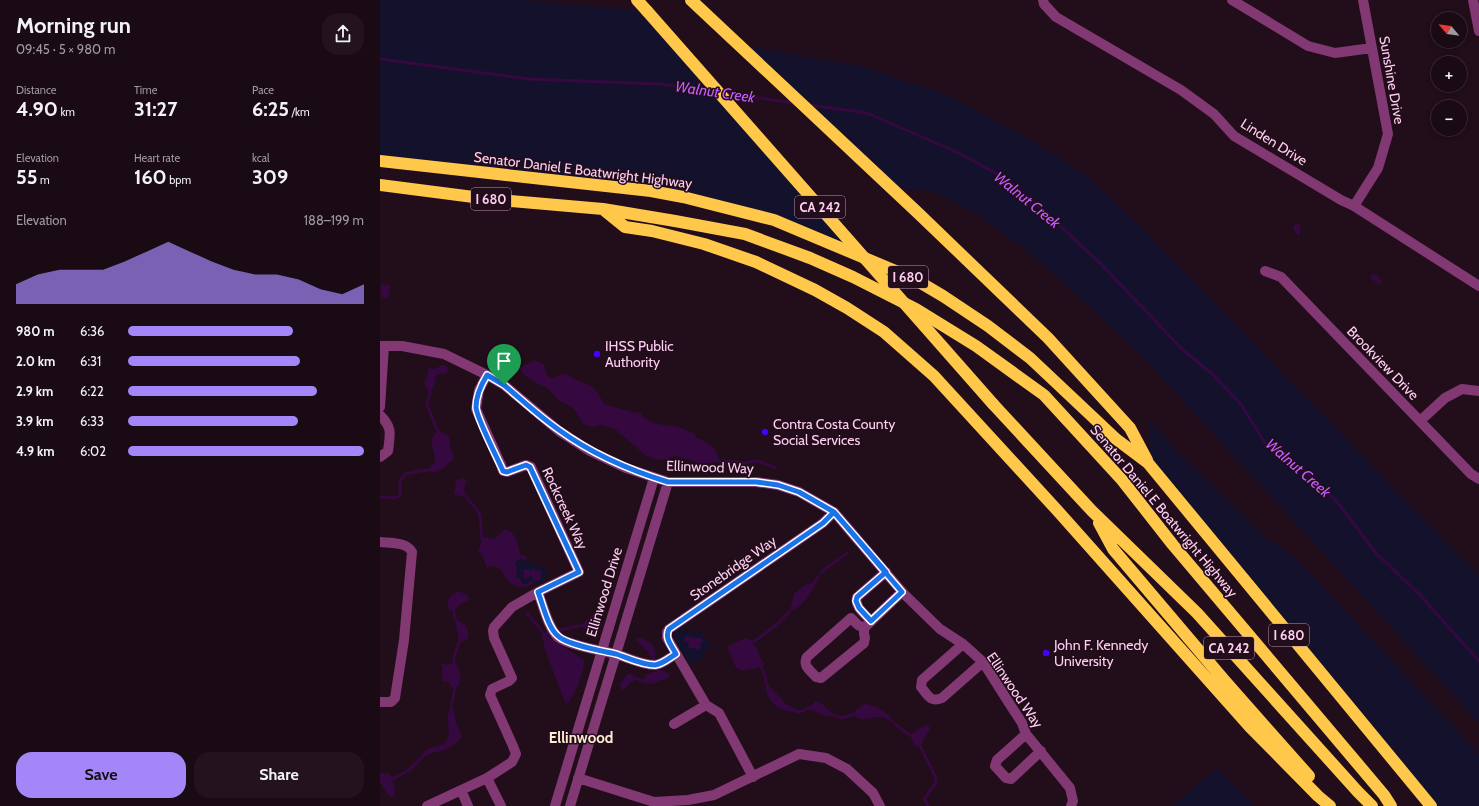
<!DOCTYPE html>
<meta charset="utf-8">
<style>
:root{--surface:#1a0a14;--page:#23131d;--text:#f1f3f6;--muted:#9f9aa0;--line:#382b34;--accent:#a486f8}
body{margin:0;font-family:Cabin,sans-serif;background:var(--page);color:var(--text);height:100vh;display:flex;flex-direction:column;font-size:15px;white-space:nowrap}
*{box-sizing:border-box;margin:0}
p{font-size:13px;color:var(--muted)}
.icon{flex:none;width:22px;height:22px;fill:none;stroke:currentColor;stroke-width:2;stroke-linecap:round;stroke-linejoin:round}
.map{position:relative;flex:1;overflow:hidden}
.panel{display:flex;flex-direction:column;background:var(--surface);width:380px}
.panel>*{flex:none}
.needle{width:26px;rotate:299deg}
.tools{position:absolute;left:1051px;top:12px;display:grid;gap:8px}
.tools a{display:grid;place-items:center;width:36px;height:36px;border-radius:50%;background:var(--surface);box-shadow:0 2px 6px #0003,0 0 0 1px var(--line);font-size:20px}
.pin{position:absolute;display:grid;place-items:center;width:34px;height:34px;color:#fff;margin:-41px -17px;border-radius:50% 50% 50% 0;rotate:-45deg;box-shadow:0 0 4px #0007}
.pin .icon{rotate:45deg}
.round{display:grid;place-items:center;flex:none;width:42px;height:42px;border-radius:16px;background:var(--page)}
.head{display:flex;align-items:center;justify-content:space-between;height:68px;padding:0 16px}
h1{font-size:22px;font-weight:700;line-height:30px}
.metrics{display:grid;grid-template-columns:repeat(3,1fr);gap:6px;height:68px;padding:4px 16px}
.metrics div{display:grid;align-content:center}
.metrics b{font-size:20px;font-weight:700}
.metrics small{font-size:11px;font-weight:400}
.metrics p{font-size:11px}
.chart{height:112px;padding:8px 16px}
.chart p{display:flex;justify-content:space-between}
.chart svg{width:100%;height:72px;margin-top:4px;fill:var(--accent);opacity:.7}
.action{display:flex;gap:8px;margin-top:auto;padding:8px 16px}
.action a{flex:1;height:46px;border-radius:16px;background:var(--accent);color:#111;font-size:16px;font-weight:700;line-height:46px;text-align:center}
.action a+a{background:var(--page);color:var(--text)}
ul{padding:0 16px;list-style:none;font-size:13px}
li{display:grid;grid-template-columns:64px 48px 1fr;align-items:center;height:30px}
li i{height:10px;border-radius:5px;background:var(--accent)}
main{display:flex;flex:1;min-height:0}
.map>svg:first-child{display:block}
</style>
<main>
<section class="panel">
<div class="head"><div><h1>Morning run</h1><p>09:45 · 5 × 980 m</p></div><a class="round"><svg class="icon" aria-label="share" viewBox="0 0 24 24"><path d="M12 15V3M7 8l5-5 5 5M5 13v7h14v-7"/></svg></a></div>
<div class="metrics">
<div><p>Distance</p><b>4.90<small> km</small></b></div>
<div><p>Time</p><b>31:27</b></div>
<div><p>Pace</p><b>6:25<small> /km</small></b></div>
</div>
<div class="metrics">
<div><p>Elevation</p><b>55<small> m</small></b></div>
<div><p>Heart rate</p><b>160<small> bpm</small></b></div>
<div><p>kcal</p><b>309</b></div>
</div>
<div class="chart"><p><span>Elevation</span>188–199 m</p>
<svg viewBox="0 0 160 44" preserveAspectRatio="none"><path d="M0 44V32L10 26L20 23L30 23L40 23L50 18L60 12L70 6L80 12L90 18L100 23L110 26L120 26L130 29L140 35L150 38L160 32V44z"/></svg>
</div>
<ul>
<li><b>980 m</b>6:36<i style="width:70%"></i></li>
<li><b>2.0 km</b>6:31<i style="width:73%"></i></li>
<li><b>2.9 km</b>6:22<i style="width:80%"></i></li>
<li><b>3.9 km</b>6:33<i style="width:72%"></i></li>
<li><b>4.9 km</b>6:02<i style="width:100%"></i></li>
</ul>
<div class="action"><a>Save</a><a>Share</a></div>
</section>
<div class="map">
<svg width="1099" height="806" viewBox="0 0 1099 806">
<rect width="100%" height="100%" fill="#220d1b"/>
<!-- green -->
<path fill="#14112c" d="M0,0H138L267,11L481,254L394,220L303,197L0,161Z
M359,45L480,66L570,96L661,146L706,175L759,225L1099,576V723L760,354L687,286L645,249L600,216L552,191L512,188Z
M770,420L791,445L883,536L915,557L1099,754V806H1051L768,463Z
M141,559L165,568L167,574L163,582L156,584L151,580L145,584L136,577L137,569L135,563L137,560Z
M304,627L308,633L312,630L314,633L317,631L319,634L323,631L326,636L323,638L329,642L331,647L324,652L326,656L310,665L294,638L295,633Z
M838,768L874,806H792L836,769Z"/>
<!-- water -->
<path fill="#350940" d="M917,223L920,226V234L918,236L913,229L915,224Z
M995,274L1002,281L1000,285L990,278L991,275Z
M1,284L10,285L9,294L6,299L3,298L0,294Z
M155,360L164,365L167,375L172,379C189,369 185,376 199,381C214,386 217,390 224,404L255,413L260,412C271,427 280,423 297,427C303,428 309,432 315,434L316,438C329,442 337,447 339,461L331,463H320L295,456L287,459L277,460L266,456L235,429L221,425L212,427L203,424L195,410L188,405L180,401L168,389L151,380L143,374L140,368Z
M62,365L68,367L69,370L66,374H58L55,378V384L50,392L46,388L44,382L47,377L48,369L49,368L55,369Z
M57,429L69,436L70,447L73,455V460C66,465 62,471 53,473L50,470V467L55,462C56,452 46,440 57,432Z
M81,478L86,480L84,489L85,496L83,497L74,494L76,481Z
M125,529C136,532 138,544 140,554L146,557L148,561C143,560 138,557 135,563L137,569L136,577L141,580L143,584H147L151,580L154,583C122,600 127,556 107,568L102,555L98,552L102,539L105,537L114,539Z
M154,568L156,571L160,570L162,574L160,575L161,580L155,581L151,576L146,579L144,578V573L142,571L147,569L151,571Z
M442,572C433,586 427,606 410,611L414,594L425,585L432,583L436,577Z
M79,591L88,596V600L77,607L74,612L69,610C66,600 69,595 79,591Z
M214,614L216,616L215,631H210L199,626Z
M75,619L84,624L88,630V638L82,642H79Z
M162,631L176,642L204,660C205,670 194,699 186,704C181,691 160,642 162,631Z
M307,636L312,638H321L323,641L320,644L321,648L317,650L313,648H310L308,646L309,643L305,641L304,638Z
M260,637L272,644L276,655L271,657L269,656V653L256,640Z
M365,638L375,641L372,644L377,648L379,655L384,663L382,670L379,667C364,671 357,675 352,658C350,653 348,651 348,646Z
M61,663L66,665L73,663L76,664C81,671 81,676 80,684L75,688L71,687L68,681L63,682C61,675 64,670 61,663Z
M282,670L289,674V677L286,679C278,680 272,687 264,682L266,675L272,672Z
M251,673L256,678L255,680L252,681L244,690L241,689L240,684L248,674Z
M386,682L406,704L416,709L417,712C399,713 384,701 386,682Z
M436,701L441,703L454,715L445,716L428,708Z
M72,702L76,722L82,737C78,742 70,748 64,750C56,753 54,751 45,756L43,753C53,744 54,749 63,744C73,738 67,723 68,714C69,710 71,706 72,702Z
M485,704C496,705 509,713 514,723C509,722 507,717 502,717C491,716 486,722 475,717L474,712L481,706Z
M548,724L550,729L540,746L535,747L530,735L545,725Z
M0,773H8C13,777 15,789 15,795L12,797L9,796L0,782Z"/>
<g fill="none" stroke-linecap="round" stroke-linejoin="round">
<!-- stream -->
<path stroke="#350940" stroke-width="3" d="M0,59L149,79L279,84L333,91
M345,93L414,103
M430,105L487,113L581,154L628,180L663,210L720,263L802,349L831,373L860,403L886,444L906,461L930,475L957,502L996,553L1039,594L1099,661
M50,392L47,405C51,413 53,421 57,429
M339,461H344L365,463L375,461L381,462L395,468
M85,496C89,501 96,507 99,513C102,522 100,530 102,539
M0,497L15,498L20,495V481L25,474L40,471L50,470
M442,572L446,568L467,553
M74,612L75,619
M147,613L156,624L162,631
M216,616L223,603V590
M166,633L199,626
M375,641L395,626L410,611
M273,656L278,671
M74,664V657L79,642
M382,670L385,675L386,682
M256,678L259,680L265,681
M72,702L75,688
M417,712L423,711L428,708
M454,715L463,718L474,714
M514,723L525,732L530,735
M540,746L555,776L556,783L544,799L548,806
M12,779L28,771L44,755"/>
<!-- minor -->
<path stroke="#823872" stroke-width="10" d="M663,0L664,4L676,17L801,90L834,114L854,136L961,200L974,206L1099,286
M852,0L928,46L955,53L992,48
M1093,0L1099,31
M974,206L998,168L1008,134L983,0
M885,271L901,277L1091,474L1099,479
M0,346H22L64,354L107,375L124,385L179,431L210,451L246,468L288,482H376L398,485L419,492L454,512L524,594L560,629L583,644L603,662L629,703L642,723L646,734L690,788L693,801L691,806
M0,407L4,346
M0,415C13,428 10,434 8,451L0,457
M1040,421L1065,398L1082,389L1099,391
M0,542C11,543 27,542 32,552L24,640L15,698L11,702H0
M158,592C163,605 168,628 178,637C187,645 223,651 236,654C248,658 262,665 275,665C283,664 289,658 296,654
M491,621C485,614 474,607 477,597L506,572
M484,628L478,625L471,618L427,657C422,666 431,671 436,677L441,678L484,643L485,638L484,634V628L522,592
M583,644L542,680L541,687C548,695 550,703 562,698L603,662
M294,724L326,705
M646,734L617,760L615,766L626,778L631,779L661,751
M373,777L339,713L326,705L287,638V632L289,629L443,523L454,512
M107,778L121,806
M198,778L274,802L308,800L334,795L419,754L446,758L467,769L493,793L500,806
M81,790L88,806
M47,806L107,778L132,762L136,754L133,746L110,695L112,689L129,681L132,678L114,638L113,631L114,627L132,607L158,592L199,572L151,467L146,465L127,472L123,471L121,465L96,409L99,390L107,375
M175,806L274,478
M190,806L288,482"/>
<!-- highway -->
<path stroke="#ffc84a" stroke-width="12" d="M257,0L267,11
M311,0L538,213L668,338L750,428L767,460
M0,161L271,191L303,197L394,220L518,272L541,283L563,296L608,326L650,358L736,439L768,463L1051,806
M0,185L109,199L223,209L295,221L365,234L430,258L473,277L536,309L596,346L664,395L742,480L793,545L1004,795L1011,806
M224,210L245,227L272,231L324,244L376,262L435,290L467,308L504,332L554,376L676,509L870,727L938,796L950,806
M613,404L712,511L817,613L978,792L992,806
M719,523L733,549L844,680L929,776"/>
<!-- highway-bridge -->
<path stroke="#ffc84a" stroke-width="12" d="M267,11L613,404"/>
</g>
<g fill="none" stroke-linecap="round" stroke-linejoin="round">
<!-- route casing -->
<g stroke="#fff" stroke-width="8">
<path id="route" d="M124,385L107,375C101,385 96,395 96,407C96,417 118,459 123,471L127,472L146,465L150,467L199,572L158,592C163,605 168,628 178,636C187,645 223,651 236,654C248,658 262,665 275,665C283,664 289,658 296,654C292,646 284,638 289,629L443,523L454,512L522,592L491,621L479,608L476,601L477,597L506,572L454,512L419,492L398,485L376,482H288C249,470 212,454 179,430C160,417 142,400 124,385"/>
</g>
<!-- route -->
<use href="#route" stroke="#1a73e8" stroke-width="5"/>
</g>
<!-- markers -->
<g fill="#4500fa" stroke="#220d1b" stroke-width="1.5">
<circle cx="217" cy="354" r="4"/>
<circle cx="385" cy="432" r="4"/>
<circle cx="666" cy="653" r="4"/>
</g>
<g text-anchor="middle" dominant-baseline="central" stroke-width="3" stroke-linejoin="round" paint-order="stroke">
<!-- shield labels -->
<g fill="#220d1b" stroke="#bd95b1" stroke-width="1">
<rect x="91" y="188" width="40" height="22" rx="3"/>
<rect x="415" y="196" width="50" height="22" rx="3"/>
<rect x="508" y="266" width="40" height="22" rx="3"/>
<rect x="889" y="624" width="40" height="22" rx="3"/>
<rect x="824" y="637" width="50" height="22" rx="3"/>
</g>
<g font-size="13" font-weight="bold" fill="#ffcff1">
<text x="111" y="199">I 680</text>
<text x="440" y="207">CA 242</text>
<text x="528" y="277">I 680</text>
<text x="909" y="635">I 680</text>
<text x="849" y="648">CA 242</text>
</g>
<!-- street labels -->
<g font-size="14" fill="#ffcff1" stroke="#220d1b">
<text transform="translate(1012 80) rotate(80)">Sunshine Drive</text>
<text transform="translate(894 142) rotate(32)">Linden Drive</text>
<text transform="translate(203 170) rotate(7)">Senator Daniel E Boatwright Highway</text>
<text transform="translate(1003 363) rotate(46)">Brookview Drive</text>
<text transform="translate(330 467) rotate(2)">Ellinwood Way</text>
<text transform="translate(185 508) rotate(65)">Rockcreek Way</text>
<text transform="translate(784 511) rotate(50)">Senator Daniel E Boatwright Highway</text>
<text transform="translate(353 568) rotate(-35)">Stonebridge Way</text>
<text transform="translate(224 592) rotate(-73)">Ellinwood Drive</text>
<text transform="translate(635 690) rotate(56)">Ellinwood Way</text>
</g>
<!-- poi labels -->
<g font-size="14" fill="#ffcff1" stroke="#220d1b" text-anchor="start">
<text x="225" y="346">IHSS Public<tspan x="225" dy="16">Authority</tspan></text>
<text x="393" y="424">Contra Costa County<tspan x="393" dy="16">Social Services</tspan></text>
<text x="674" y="645">John F. Kennedy<tspan x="674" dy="16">University</tspan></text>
</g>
<!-- water labels -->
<g font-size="15" font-style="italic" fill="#c45dff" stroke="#220d1b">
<text transform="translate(335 92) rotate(8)">Walnut Creek</text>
<text transform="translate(647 200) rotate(39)">Walnut Creek</text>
<text transform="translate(918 468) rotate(41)">Walnut Creek</text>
</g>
<!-- neighbourhood labels -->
<g font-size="15" font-weight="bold" fill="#ffead1" stroke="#220d1b">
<text x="201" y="738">Ellinwood</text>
</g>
</g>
</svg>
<div class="tools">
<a><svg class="needle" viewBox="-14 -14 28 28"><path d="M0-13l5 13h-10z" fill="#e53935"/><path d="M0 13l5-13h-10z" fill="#9f9aa0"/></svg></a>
<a>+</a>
<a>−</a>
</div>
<div class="pin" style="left:124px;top:385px;background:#1e9e55"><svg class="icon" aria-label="arrive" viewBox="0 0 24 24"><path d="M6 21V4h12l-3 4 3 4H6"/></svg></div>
</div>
</main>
